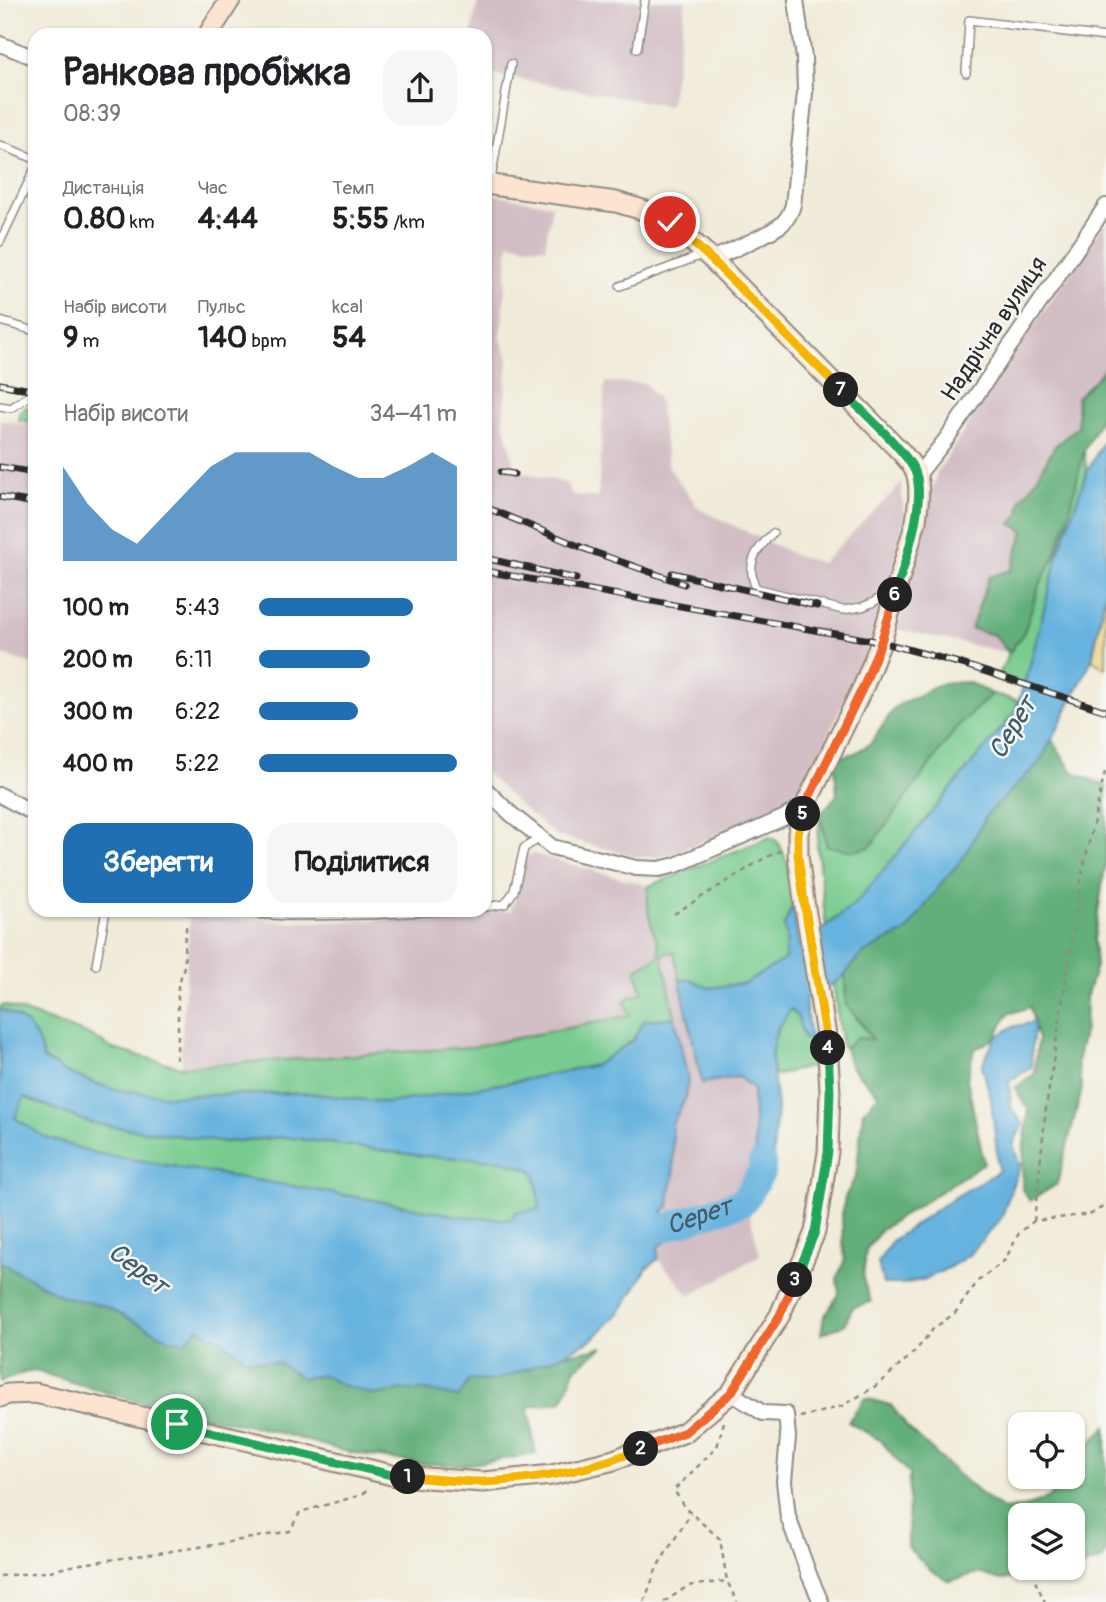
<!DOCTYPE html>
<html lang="uk">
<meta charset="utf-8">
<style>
:root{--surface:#fff;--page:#f6f6f6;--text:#202124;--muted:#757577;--accent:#1f6fb2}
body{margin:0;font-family:Pangolin,sans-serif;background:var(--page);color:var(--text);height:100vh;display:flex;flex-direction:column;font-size:26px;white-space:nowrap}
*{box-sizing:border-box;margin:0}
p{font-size:23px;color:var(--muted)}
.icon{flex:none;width:38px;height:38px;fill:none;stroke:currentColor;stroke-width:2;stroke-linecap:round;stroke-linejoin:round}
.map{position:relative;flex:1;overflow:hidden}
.side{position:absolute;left:28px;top:28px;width:464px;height:889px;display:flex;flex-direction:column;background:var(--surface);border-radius:21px;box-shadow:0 2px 5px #0004}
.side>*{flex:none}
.buttons{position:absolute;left:1008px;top:1412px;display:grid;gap:14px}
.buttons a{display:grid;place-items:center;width:77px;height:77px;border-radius:14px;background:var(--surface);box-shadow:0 2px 5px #0004;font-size:35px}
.pin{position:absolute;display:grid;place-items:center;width:60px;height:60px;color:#fff;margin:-30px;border:4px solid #fff;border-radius:50%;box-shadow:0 2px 7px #0007}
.km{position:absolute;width:35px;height:35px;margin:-18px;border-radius:50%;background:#222;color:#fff;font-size:19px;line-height:35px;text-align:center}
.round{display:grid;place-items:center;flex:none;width:74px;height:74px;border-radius:21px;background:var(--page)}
.headline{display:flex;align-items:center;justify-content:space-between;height:119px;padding:0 35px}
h1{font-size:38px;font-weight:700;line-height:52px}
.figures{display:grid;grid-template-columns:repeat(3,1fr);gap:10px;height:119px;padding:7px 35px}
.figures div{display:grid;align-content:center}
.figures b{font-size:30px;font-weight:700}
.figures small{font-size:19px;font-weight:400}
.figures p{font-size:19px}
.chart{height:196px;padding:14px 35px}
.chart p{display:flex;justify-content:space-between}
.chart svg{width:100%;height:126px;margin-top:7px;fill:var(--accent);opacity:.7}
.cta{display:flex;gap:14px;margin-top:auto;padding:14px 35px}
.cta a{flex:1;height:80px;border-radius:21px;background:var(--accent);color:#fff;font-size:28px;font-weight:700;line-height:80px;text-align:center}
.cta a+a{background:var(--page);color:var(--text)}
ul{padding:0 35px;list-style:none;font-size:23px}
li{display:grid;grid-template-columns:112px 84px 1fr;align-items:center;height:52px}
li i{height:18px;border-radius:9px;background:var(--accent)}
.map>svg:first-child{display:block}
</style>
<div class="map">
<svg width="1106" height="1602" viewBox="0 0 1106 1602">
<rect width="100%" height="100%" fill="#f6f6f2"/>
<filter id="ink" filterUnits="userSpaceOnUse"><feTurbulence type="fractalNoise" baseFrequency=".0143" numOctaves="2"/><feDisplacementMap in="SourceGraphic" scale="14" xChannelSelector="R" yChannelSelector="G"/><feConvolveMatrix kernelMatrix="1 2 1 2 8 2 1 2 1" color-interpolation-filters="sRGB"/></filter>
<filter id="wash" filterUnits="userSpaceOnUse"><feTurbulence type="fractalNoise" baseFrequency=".00686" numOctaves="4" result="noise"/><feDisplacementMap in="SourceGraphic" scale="28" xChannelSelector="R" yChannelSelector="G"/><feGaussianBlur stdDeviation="1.57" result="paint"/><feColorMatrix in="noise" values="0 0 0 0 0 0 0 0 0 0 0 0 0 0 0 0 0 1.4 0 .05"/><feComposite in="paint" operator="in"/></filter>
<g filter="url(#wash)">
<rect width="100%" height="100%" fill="#f1ebd9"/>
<!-- industrial -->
<path fill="#d2bec4" d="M478,0H686L670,106L485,73V35H471Z
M485,193L552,205L545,248L509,243L501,339L508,358L503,419L512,455V470L566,483L573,495L598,498L605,382L645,383L658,399L669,468L699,509L795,555L822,563L901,484L904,516L893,580L860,670L836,718L804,792L743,825L672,854L657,857H637L557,836L519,805L485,772Z
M1106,221V366L1101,373L1077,397L1078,427L1055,446L1031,488L1021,499L1019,514L1024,531L1011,570L972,629L994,635L1009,653L897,629L921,539L932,490L938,471L1024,339Z
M0,420L35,426V665L0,654Z
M534,854L649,886L647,899L653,931L660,944L658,956L635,970L643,992L624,1000L630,1015L472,1047L182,1067L181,1051L190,916L289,922L368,921L461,915L511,910L517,892L524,856Z
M674,952L738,1077L753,1088L755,1160L744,1192L760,1255L690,1296L658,1259V1247L674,1218L667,1216L662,1211L669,1207L670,1190L674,1177L672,1124L686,1097L688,1080L662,954Z"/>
<!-- green -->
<path fill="#78cb8e" stroke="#527b5c" stroke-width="2" d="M35,402V423L19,420L20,411Z
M1084,451L1087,472L1057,557L1031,662L1023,686L997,679L1009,653L1024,632L1039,586L1055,555Z
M992,694L1018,701L1015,712L857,902L826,926L817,846L820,815L827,846L870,847L958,726Z
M770,837L778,842L788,864L793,888V905L784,926L787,938L785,959L746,983L709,988L689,979L680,981L674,952L662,954L675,1017L644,1021L633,1040L596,1065L523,1080L389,1103L307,1093L168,1096L111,1089L62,1071L58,1067L43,1059C39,1032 24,1019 0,1009V1006L5,1005L92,1036L113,1049L182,1067L472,1047L608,1020L630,1015L624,1000L643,992L635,970L659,956C660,941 656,940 652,927C648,913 646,901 649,886Z
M845,974L846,1004L872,1039L857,1038L845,1048L842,1047L833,984Z
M791,1008L798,1018L804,1039L810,1038L814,1066L773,1076C769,1044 774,1035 791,1008Z
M23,1097L88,1122L109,1126L225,1142L285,1137L422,1156L500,1160L532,1170L536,1178L540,1209L512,1220L458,1216L373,1200L95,1153L44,1137L15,1118Z"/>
<!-- forest -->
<path fill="#62af79" stroke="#466d52" stroke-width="2" fill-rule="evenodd" d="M1106,366V408L1084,451L1067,521L1055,555L1039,586L1024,632L1009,653L994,635L971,629L989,577L1011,570L1024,531L1011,524L1019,514L1021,499L1031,488L1055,446L1078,427L1077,397L1101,373Z
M968,682L992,694L958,726L870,847L854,851L827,846L820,815L837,795L834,758L855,753L871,743L895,707L942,683Z
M1052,740L1073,772L1106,786V860L1094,940L1096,966L1086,998L1085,1028L1077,1062L1082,1089L1057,1184L1030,1201L1022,1189L1024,1144L1029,1111L1015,1088L1034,1074L1038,1040L1030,1007L1008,1014L995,1038L974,1050L967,1079L984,1163L882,1229L866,1250L863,1279L871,1302L853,1307L844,1325L821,1334L824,1317L839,1294L837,1279L845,1259L843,1242L842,1214L845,1197L856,1176L863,1111L879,1095L850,1066L845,1048L857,1038L872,1039L863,1024L846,1004L845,974L861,955L889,939L906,932L943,881L964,857L987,814L1038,764Z
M0,1262L62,1296L104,1306L169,1339L198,1328L223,1342L246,1359L279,1363L302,1378L324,1375L342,1385L374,1395L403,1390H426L459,1397L469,1380L494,1381L563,1355L603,1347L575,1369L563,1401L528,1407L536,1454L464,1465L424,1464L347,1452L269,1430L173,1410L118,1396L32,1370L0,1382Z
M865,1398L891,1405L907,1427L952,1469L978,1492L1004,1510C1031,1506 1051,1503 1066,1477H1073V1463L1106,1426V1552L1103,1559L1050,1580L1029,1576L1001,1580L978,1573L949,1581L932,1571L908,1548L909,1474L881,1441L848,1422ZM1020,1516H1073V1568H1020Z"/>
<!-- sand -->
<path fill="#eeda9e" stroke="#8c8264" stroke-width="2" d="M1106,590V667L1105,668L1092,659Z"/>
<!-- water -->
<path fill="#66b3df" stroke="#486f85" stroke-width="2" fill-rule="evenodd" d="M1106,436V590L1092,659L1055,734L1038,764L987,814L964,857L943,881L906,932L889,939L861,955L845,974L836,982L805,999L810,1038L804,1039L798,1018L791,1009L776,1031L771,1054L777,1107L772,1164L761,1198L755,1205L748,1207L744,1192L755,1160L753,1088L738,1077L702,1083L680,981L689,979L709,988L746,983L785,959L787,938L784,926L793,905L799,948L857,902L1015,712L1031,662L1057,557L1087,472Z
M0,1009C25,1019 39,1032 43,1059L58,1067L62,1071L111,1089L168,1096L307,1093L389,1103L523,1080L596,1065L633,1040L644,1021L675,1017L688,1080L686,1097L672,1124L674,1177L670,1190L669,1207L662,1211L667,1216L680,1218L682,1231L658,1247V1259L647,1268L621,1311L594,1338L563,1355L494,1381L469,1380L459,1397L426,1390H403L374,1395L342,1385L324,1375L302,1378L279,1363L246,1359L223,1342L198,1328L185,1342L169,1339L104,1306L62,1296L0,1262ZM24,1097L88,1122L109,1126L225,1142L285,1137L422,1156L500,1160L532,1170L536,1178L540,1209L515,1212L512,1220L458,1216L373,1200L95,1153L44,1137L15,1118Z
M1035,1022L1032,1045L1031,1068L1009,1081L1011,1107L1023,1124L1013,1144L1020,1166L1010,1192L1002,1217L969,1255L950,1267L926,1279L902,1284H883L878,1262L892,1241L947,1202L999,1171L991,1099L982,1066L995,1038L1012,1027Z"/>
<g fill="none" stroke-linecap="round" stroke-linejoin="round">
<!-- river -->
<path stroke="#66b3df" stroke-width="28" id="s1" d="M646,1238L655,1231L743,1202L762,1171V1163"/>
</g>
</g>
<g filter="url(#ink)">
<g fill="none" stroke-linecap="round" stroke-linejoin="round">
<!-- lane casing -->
<g stroke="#8e8b82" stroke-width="10">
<path id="lane" d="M637,49L645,0
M966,73L969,20L1106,37
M0,145L35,159
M490,185L511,64
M0,242L35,168
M620,286L702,255
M0,321L35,331
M0,406L11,408L35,392
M773,533C756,550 745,563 756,588L843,610L862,607L872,603L891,591
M485,907L505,904L514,891L524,848L540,838
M189,910L289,916L368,915L457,910
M96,965L106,910"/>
</g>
<!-- street casing -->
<g stroke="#8e8b82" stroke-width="18">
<path id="street" d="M0,44L35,58
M712,259C732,250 765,237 782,224C787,219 791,212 793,205L805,93L804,58L796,0
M917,476L947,438L1106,206
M485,789L511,814L552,847L636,868L659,869L676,865L783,818L807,804
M0,795L35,814
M731,1393L763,1413L786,1414L788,1437L784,1481L788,1517L810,1577L821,1602"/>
</g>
<!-- secondary casing -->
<g stroke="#8e8b82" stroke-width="23">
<path id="secondary" d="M208,35L230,0
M0,1397L8,1394L35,1393L249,1441L396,1476L483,1482L552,1475L614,1460L685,1432L731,1393L780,1315L815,1232L828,1152L830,1091L827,1041L804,901L798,855V833L808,800L865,683L881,642L916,521C918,506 921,487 916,473C913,465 907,459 902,453L712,259L670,222L643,210L616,202L485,184"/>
</g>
<!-- path -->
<path stroke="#8e8b82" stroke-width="2.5" stroke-dasharray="5 5" stroke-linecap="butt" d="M674,914L763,859L782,850
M176,1060L178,1037V987L185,963L184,944L187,922
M1034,1221L1046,1108L1082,874L1106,767
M800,1417L818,1413L842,1406L873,1388L896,1369L917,1349L933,1329L955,1313L978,1281L1005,1260L1019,1233L1034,1221L1091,1214L1106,1205
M724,1422L717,1447L674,1490L685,1508L720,1539L727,1581L737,1602
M0,1576L45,1572L81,1564L213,1545L290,1531L300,1512L358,1496L371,1489
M1035,1581L1045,1602
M644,1602L657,1567L691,1513
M664,1602L688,1586L727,1581"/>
<!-- lane -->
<use href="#lane" stroke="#fff" stroke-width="7"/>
<!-- street -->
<use href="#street" stroke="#fff" stroke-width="14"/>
<!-- secondary -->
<use href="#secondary" stroke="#fde4d1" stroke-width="19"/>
<!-- rail casing -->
<g stroke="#2b2b2b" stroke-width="7">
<path id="rail" d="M0,384L35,391
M0,467L35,473
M501,472L514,474
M0,497L35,503
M485,507L588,550L684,584
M485,558L576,579
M485,571L881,642L962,664L1106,711
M672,573L817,606"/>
</g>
<!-- rail -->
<use href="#rail" stroke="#f6f6f2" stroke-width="4.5" stroke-dasharray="13" stroke-linecap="butt"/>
</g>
</g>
<g fill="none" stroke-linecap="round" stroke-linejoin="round" filter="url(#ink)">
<!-- split-1 casing -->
<g stroke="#fff" stroke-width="14">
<path id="split-1" d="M177,1424L396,1476L408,1477"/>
</g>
<!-- split-2 casing -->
<g stroke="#fff" stroke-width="14">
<path id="split-2" d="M408,1477C433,1479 459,1482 483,1482C537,1480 592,1469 641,1449"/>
</g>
<!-- split-3 casing -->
<g stroke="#fff" stroke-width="14">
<path id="split-3" d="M641,1449L685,1432L731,1393L780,1315L795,1280"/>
</g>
<!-- split-4 casing -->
<g stroke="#fff" stroke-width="14">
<path id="split-4" d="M795,1280L815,1232L828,1152L830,1091L828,1048"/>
</g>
<!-- split-5 casing -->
<g stroke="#fff" stroke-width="14">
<path id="split-5" d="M803,814L798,834V855L804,901L828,1048"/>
</g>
<!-- split-6 casing -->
<g stroke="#fff" stroke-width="14">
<path id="split-6" d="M803,814L808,800L865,683L881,642L895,595"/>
</g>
<!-- split-7 casing -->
<g stroke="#fff" stroke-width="14">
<path id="split-7" d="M841,390C859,408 909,453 916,474C926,504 904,565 895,595"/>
</g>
<!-- split-8 casing -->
<g stroke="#fff" stroke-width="14">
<path id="split-8" d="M670,222L712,260L841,390"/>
</g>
<!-- split-1 -->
<use href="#split-1" stroke="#22a559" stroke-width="9"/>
<!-- split-2 -->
<use href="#split-2" stroke="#f5b400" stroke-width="9"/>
<!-- split-3 -->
<use href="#split-3" stroke="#f0652b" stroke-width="9"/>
<!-- split-4 -->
<use href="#split-4" stroke="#22a559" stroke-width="9"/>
<!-- split-5 -->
<use href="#split-5" stroke="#f5b400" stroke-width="9"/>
<!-- split-6 -->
<use href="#split-6" stroke="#f0652b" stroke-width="9"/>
<!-- split-7 -->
<use href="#split-7" stroke="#22a559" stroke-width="9"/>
<!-- split-8 -->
<use href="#split-8" stroke="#f5b400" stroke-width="9"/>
</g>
<g text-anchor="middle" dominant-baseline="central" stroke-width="5" stroke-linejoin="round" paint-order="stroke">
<!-- street labels -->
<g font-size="24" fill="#2b2b2b" stroke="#f6f6f2">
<text transform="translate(994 329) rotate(-56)">Надрічна вулиця</text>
</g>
<!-- water labels -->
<g font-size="26" font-style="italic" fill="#405b6a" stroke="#f6f6f2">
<text transform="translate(1013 728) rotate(-59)">Серет</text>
<text stroke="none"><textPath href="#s1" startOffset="58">Серет</textPath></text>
<text transform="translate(138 1269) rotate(37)">Серет</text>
</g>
</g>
</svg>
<div class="buttons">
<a><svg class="icon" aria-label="locate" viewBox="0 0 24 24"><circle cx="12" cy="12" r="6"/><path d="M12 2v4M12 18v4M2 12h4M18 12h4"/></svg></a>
<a><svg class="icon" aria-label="layers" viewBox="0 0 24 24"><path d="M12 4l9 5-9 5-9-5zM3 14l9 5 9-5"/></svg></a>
</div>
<div class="pin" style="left:177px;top:1424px;background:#1e9e55"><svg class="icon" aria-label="arrive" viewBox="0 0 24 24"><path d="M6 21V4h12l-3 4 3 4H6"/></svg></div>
<div class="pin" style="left:670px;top:222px;background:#d93025"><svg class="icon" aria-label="check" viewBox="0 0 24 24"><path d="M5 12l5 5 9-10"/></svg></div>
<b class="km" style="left:408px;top:1477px">1</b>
<b class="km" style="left:641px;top:1449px">2</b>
<b class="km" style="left:795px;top:1280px">3</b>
<b class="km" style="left:828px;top:1048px">4</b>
<b class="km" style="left:803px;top:814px">5</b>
<b class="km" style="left:895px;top:595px">6</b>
<b class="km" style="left:841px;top:390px">7</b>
<section class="side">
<div class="headline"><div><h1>Ранкова пробіжка</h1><p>08:39</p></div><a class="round"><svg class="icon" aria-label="share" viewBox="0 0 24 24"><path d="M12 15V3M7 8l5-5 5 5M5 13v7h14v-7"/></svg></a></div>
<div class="figures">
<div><p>Дистанція</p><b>0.80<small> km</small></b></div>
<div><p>Час</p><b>4:44</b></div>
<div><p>Темп</p><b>5:55<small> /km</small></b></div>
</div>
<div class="figures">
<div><p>Набір висоти</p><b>9<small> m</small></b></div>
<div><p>Пульс</p><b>140<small> bpm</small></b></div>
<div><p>kcal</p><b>54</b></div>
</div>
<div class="chart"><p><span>Набір висоти</span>34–41 m</p>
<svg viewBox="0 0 160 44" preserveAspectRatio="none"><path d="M0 44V11L10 24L20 33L30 38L40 29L50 20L60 11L70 6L80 6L90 6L100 6L110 11L120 15L130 15L140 11L150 6L160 11V44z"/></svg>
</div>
<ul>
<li><b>100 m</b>5:43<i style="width:78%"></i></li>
<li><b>200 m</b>6:11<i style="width:56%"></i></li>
<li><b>300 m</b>6:22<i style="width:50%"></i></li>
<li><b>400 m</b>5:22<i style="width:100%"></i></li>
</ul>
<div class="cta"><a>Зберегти</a><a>Поділитися</a></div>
</section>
</div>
